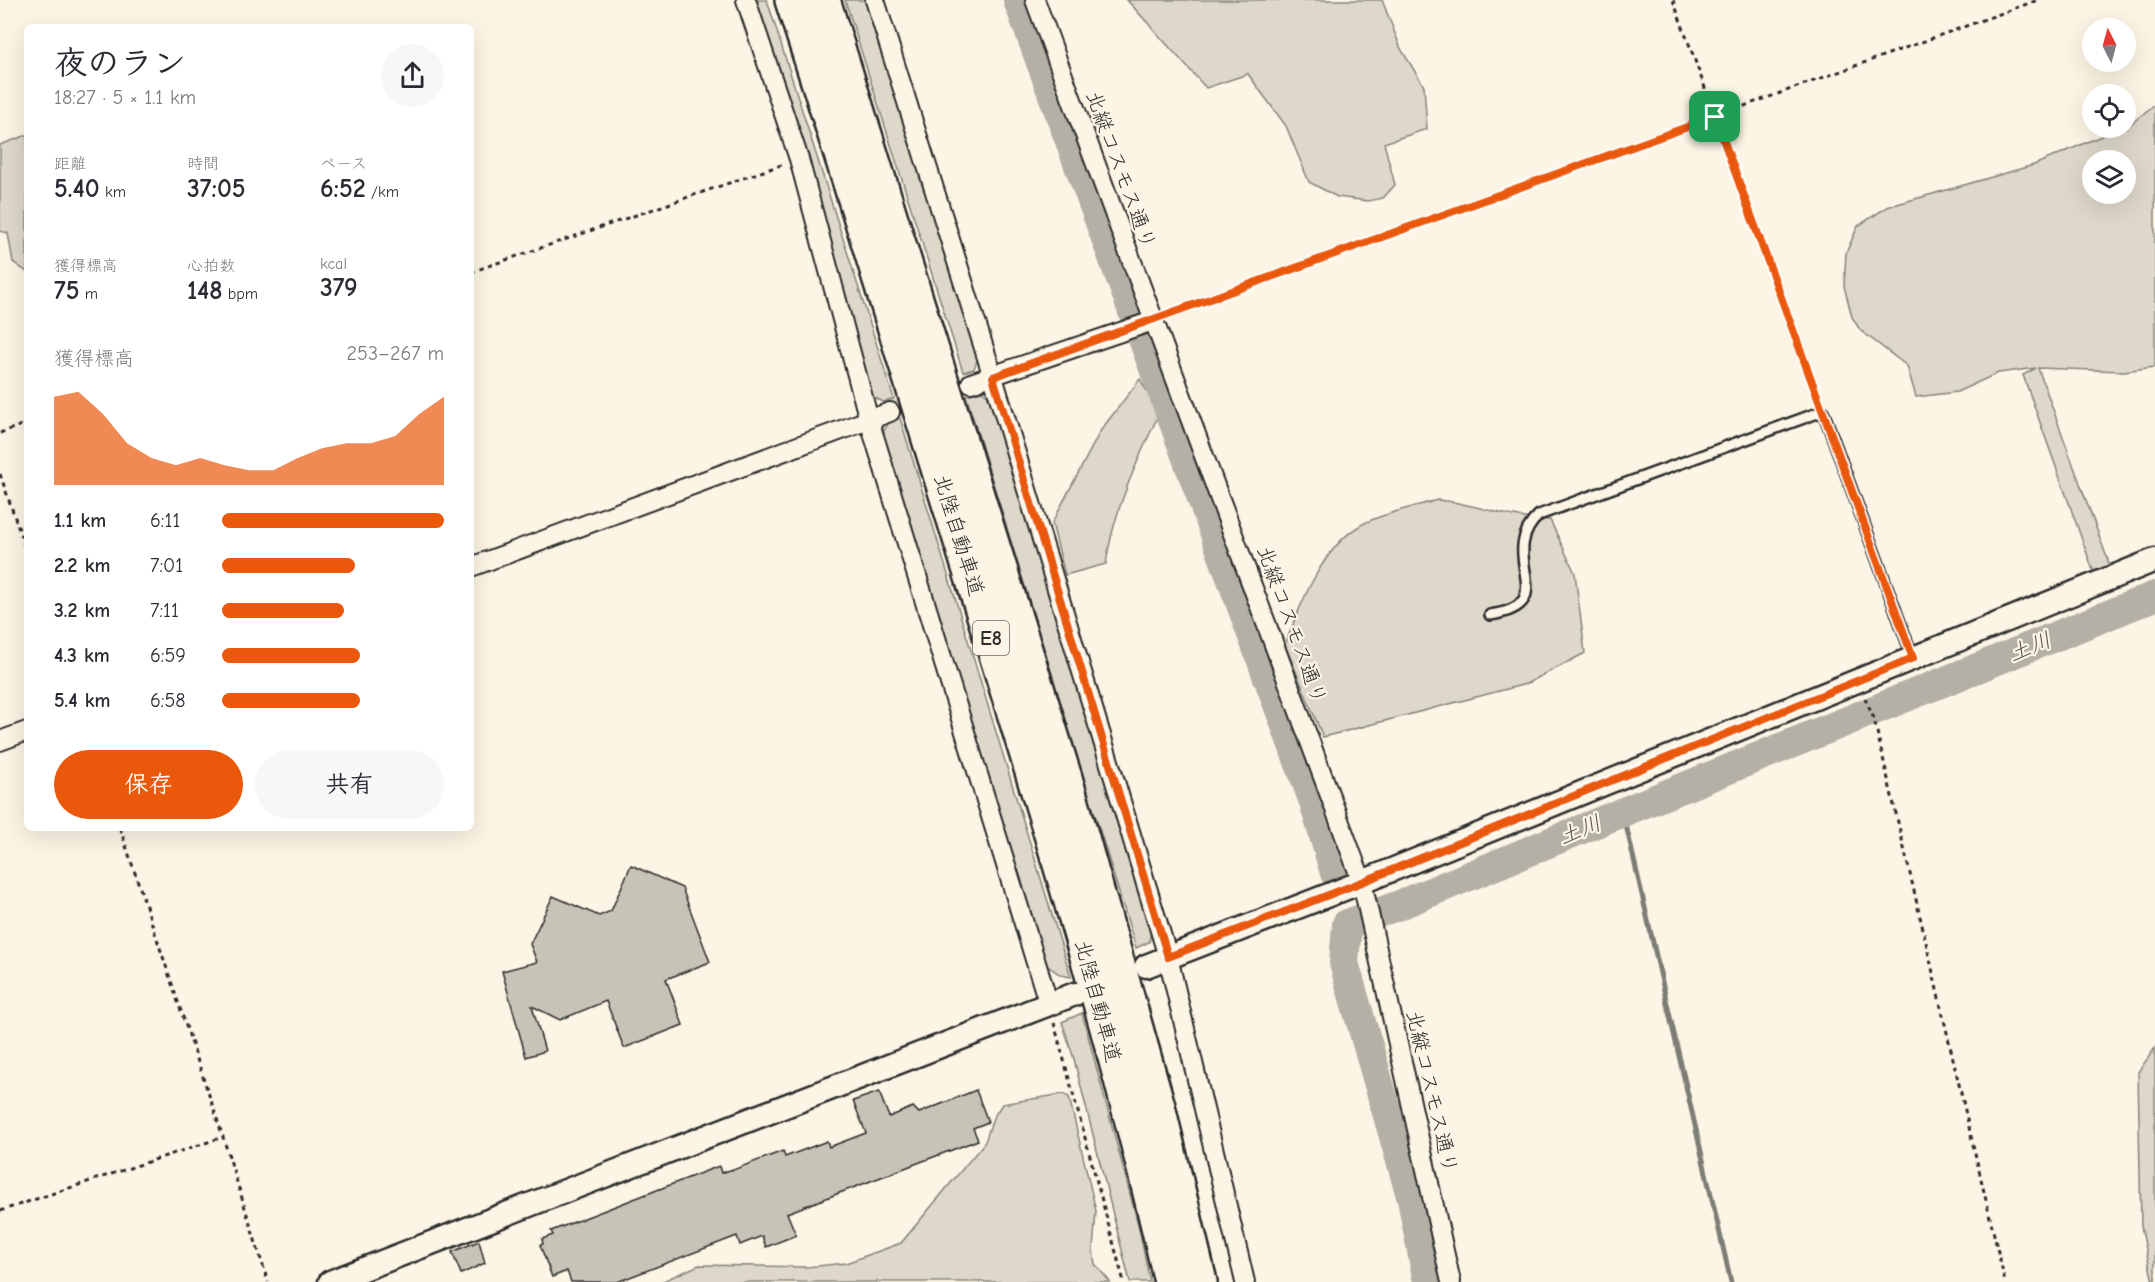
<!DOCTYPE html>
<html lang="ja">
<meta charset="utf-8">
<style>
:root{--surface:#fff;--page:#f7f7f7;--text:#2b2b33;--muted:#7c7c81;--accent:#ea580c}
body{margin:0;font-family:"Comic Neue","Klee One",sans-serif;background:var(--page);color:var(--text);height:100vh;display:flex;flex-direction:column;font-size:22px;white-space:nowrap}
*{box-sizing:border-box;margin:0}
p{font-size:20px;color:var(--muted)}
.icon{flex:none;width:33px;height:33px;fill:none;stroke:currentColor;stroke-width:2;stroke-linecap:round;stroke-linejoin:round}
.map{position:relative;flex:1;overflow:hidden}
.panel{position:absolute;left:24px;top:24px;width:450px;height:807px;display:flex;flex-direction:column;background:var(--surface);border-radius:9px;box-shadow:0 6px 24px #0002}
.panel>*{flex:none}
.needle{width:39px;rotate:354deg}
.controls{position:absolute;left:2082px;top:18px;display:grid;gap:12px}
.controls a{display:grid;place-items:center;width:54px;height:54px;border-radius:50%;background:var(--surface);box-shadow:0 6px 24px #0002;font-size:30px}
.pin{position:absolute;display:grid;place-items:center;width:51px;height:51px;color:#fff;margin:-26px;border-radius:12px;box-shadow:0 3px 9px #0006}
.round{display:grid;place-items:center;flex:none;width:63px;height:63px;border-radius:32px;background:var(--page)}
.summary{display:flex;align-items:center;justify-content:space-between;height:102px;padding:0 30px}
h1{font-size:33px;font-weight:600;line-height:45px}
.metrics{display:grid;grid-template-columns:repeat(3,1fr);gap:9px;height:102px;padding:6px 30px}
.metrics div{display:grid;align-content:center}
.metrics b{font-size:26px;font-weight:600}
.metrics small{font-size:16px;font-weight:400}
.metrics p{font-size:16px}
.chart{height:168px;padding:12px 30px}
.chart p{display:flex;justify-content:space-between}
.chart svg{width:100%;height:108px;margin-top:6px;fill:var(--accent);opacity:.7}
.cta{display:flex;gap:12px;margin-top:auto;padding:12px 30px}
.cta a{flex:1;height:69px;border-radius:36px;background:var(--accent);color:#fff;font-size:24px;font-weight:600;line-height:69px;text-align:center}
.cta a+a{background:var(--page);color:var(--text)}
ul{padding:0 30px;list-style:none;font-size:20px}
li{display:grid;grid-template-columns:96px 72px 1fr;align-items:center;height:45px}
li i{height:15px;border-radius:8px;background:var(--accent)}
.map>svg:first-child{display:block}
</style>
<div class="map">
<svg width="2155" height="1282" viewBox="0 0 2155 1282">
<rect width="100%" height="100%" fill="#fcf5e5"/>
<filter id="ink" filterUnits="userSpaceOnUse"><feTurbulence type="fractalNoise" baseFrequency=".0167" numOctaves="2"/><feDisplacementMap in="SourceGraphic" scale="12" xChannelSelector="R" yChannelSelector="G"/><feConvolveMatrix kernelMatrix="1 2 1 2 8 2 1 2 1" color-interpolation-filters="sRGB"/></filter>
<g filter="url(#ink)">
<!-- green -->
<path fill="#ded8ca" stroke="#84827a" stroke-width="1.5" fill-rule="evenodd" d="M742,0H767L894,399L883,402L868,394Z
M845,0H866L980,352L974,369L963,372Z
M1127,0H1382L1401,49L1424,86L1427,129L1384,143L1395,185L1383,198L1368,201L1337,197L1309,182L1286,126L1248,74L1206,88Z
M2155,104V367L2124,371L2038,368L2110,566L2094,573L2023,375L2036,368L1998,373L1957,392L1916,397L1907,366L1860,330L1852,317L1844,286L1846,253L1858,226L1887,207L2034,165L2120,128H2126ZM2092,160H2126V194H2092Z
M27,135V272L13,262L8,233L0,231V145Z
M1140,379L1159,414C1137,461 1113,512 1106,564L1065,575L1052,523L1101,430Z
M982,391L995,400L1153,922L1149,942L1136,948L966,395Z
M900,418L1071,977L1061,975L1043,963L882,434L889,422Z
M1437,500C1475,503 1510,520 1550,520L1575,573L1585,653L1526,684L1323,737L1285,645C1300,605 1322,547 1361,525C1380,514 1415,507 1437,500Z
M1082,1013L1138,1224L1150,1282H1130L1074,1059L1062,1022Z
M2155,1048V1282H2153L2141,1226L2138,1072Z
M1063,1094L1069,1097L1096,1211L1093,1250L1095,1264L1110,1282H661L699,1265L807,1267L846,1263L901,1243L985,1142L993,1118L1002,1104Z"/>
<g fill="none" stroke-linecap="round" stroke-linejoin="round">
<!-- stream -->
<path stroke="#7d7b74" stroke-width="5" d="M1623,812L1731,1282"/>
<!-- river -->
<path stroke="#b4b0a5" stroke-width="30" d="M1018,0L1314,802L1335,873
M1428,1282L1412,1199L1344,963L1347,924L1397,906L1623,812L2155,596"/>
</g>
<!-- building -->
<path fill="#c8c3b7" stroke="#2b2b2b" stroke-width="1.5" d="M631,865L682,888L710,962L666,979L683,1025L624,1048L606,1001L560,1020L532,1006L545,1051L526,1057L502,971L537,962L530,944L553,896L599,916L611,911Z
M976,1090L988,1122L973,1128L978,1140L787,1213L796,1235L766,1247L762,1236L740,1245L737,1236L617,1282H571L567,1271L552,1277L540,1245L543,1244L542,1239L553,1235L551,1231L719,1166L721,1173L733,1169V1170L783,1151L785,1157L827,1141L829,1147L866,1133L853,1101L879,1092L889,1117L913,1107L919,1113Z
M479,1241L485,1263L461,1274L452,1252Z"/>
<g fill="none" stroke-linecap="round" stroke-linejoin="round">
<!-- minor-tunnel -->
<path stroke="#d2cdc0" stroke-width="18" stroke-dasharray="18 9" stroke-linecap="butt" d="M890,412L971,383"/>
<!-- service casing -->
<g stroke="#2b2b2b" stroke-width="14">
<path id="service" d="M1490,615C1565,604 1494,556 1539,515L1823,411L1913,658"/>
</g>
<!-- minor casing -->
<g stroke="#2b2b2b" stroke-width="22">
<path id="minor" d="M746,0L799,159L869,420L1049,1005
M875,0L993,377L1168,957L1245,1282
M1035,0L1362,882L1451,1282
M971,383L1147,323
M471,567L890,412
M0,741L27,731"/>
</g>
<!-- tertiary casing -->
<g stroke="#2b2b2b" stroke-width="27">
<path id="tertiary" d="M1146,966L1362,882L2155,560
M330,1282L1075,994"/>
</g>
<!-- motorway casing -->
<g stroke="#2b2b2b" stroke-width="38">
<path id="motorway" d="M792,0C851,181 905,364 962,545C1038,789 1115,1033 1171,1282
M823,0L1065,778L1158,1106L1200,1282"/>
</g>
<!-- path -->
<path stroke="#2b2b2b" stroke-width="3" stroke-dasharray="4.5 4.5" stroke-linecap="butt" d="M1673,0L1818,399
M471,272L784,164
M1168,314L2038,0
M0,433L27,423
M0,474L27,553
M1865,698L1874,719L2005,1282
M120,828L223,1137L268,1282
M1054,1023L1124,1282
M0,1211L223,1137"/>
<!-- service -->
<use href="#service" stroke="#fcf5e5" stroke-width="9"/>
<!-- minor -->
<use href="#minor" stroke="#fcf5e5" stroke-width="18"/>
<!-- tertiary -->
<use href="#tertiary" stroke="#fcf5e5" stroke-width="22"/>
<!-- motorway -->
<use href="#motorway" stroke="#fcf5e5" stroke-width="33"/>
</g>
</g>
<g fill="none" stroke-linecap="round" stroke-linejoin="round" filter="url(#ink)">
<!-- route casing -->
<g stroke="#fff" stroke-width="12">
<path id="route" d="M1715,117L1913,658L1362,882L1168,957L993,377Z"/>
</g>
<!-- route -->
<use href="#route" stroke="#ea580c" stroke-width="8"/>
</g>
<g text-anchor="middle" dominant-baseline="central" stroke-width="4.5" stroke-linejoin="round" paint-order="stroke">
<!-- shield labels -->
<rect fill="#fcf5e5" stroke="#6a6863" stroke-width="1.5" x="973" y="621" width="36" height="34" rx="4.5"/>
<g font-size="20" font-weight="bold" fill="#2b2b2b">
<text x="991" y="638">E8</text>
</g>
<!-- street labels -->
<g font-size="21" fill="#2b2b2b" stroke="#fcf5e5">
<text transform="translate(1121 170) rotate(70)">北縦コスモス通り</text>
<text transform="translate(959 535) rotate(73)">北陸自動車道</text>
<text transform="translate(1292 625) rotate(70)">北縦コスモス通り</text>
<text transform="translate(1098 1001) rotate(75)">北陸自動車道</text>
<text transform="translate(1432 1092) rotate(77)">北縦コスモス通り</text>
</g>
<!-- water labels -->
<g font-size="22" font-style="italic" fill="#545350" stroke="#fcf5e5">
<text transform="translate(2030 647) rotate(-22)">土川</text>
<text transform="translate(1580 830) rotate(-22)">土川</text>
</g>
</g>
</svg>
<div class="controls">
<a><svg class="needle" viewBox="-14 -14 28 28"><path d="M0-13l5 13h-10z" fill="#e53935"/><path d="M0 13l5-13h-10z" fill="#7c7c81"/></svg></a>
<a><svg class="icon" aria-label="locate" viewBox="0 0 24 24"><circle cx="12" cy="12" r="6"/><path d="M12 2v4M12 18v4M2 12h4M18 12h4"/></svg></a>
<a><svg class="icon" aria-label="layers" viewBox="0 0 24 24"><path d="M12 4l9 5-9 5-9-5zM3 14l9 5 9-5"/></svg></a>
</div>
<div class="pin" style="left:1715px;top:117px;background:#1e9e55"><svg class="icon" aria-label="arrive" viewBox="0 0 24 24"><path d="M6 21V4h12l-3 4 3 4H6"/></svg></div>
<section class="panel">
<div class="summary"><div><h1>夜のラン</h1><p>18:27 · 5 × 1.1 km</p></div><a class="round"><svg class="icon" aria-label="share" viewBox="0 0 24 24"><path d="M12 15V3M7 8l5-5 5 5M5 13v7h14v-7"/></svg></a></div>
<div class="metrics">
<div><p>距離</p><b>5.40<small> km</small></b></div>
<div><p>時間</p><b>37:05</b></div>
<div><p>ペース</p><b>6:52<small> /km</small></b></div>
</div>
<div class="metrics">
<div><p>獲得標高</p><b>75<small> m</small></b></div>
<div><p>心拍数</p><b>148<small> bpm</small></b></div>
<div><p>kcal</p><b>379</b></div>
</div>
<div class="chart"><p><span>獲得標高</span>253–267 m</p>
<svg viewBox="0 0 160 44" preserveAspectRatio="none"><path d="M0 44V8L10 6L20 15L30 27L40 33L50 36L60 33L70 36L80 38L90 38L100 33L110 29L120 27L130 27L140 24L150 15L160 8V44z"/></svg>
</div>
<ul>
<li><b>1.1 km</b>6:11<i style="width:100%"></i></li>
<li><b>2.2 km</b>7:01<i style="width:60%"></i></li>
<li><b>3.2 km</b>7:11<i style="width:55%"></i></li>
<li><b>4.3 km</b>6:59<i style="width:62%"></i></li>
<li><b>5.4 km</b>6:58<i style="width:62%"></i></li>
</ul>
<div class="cta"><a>保存</a><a>共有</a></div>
</section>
</div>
